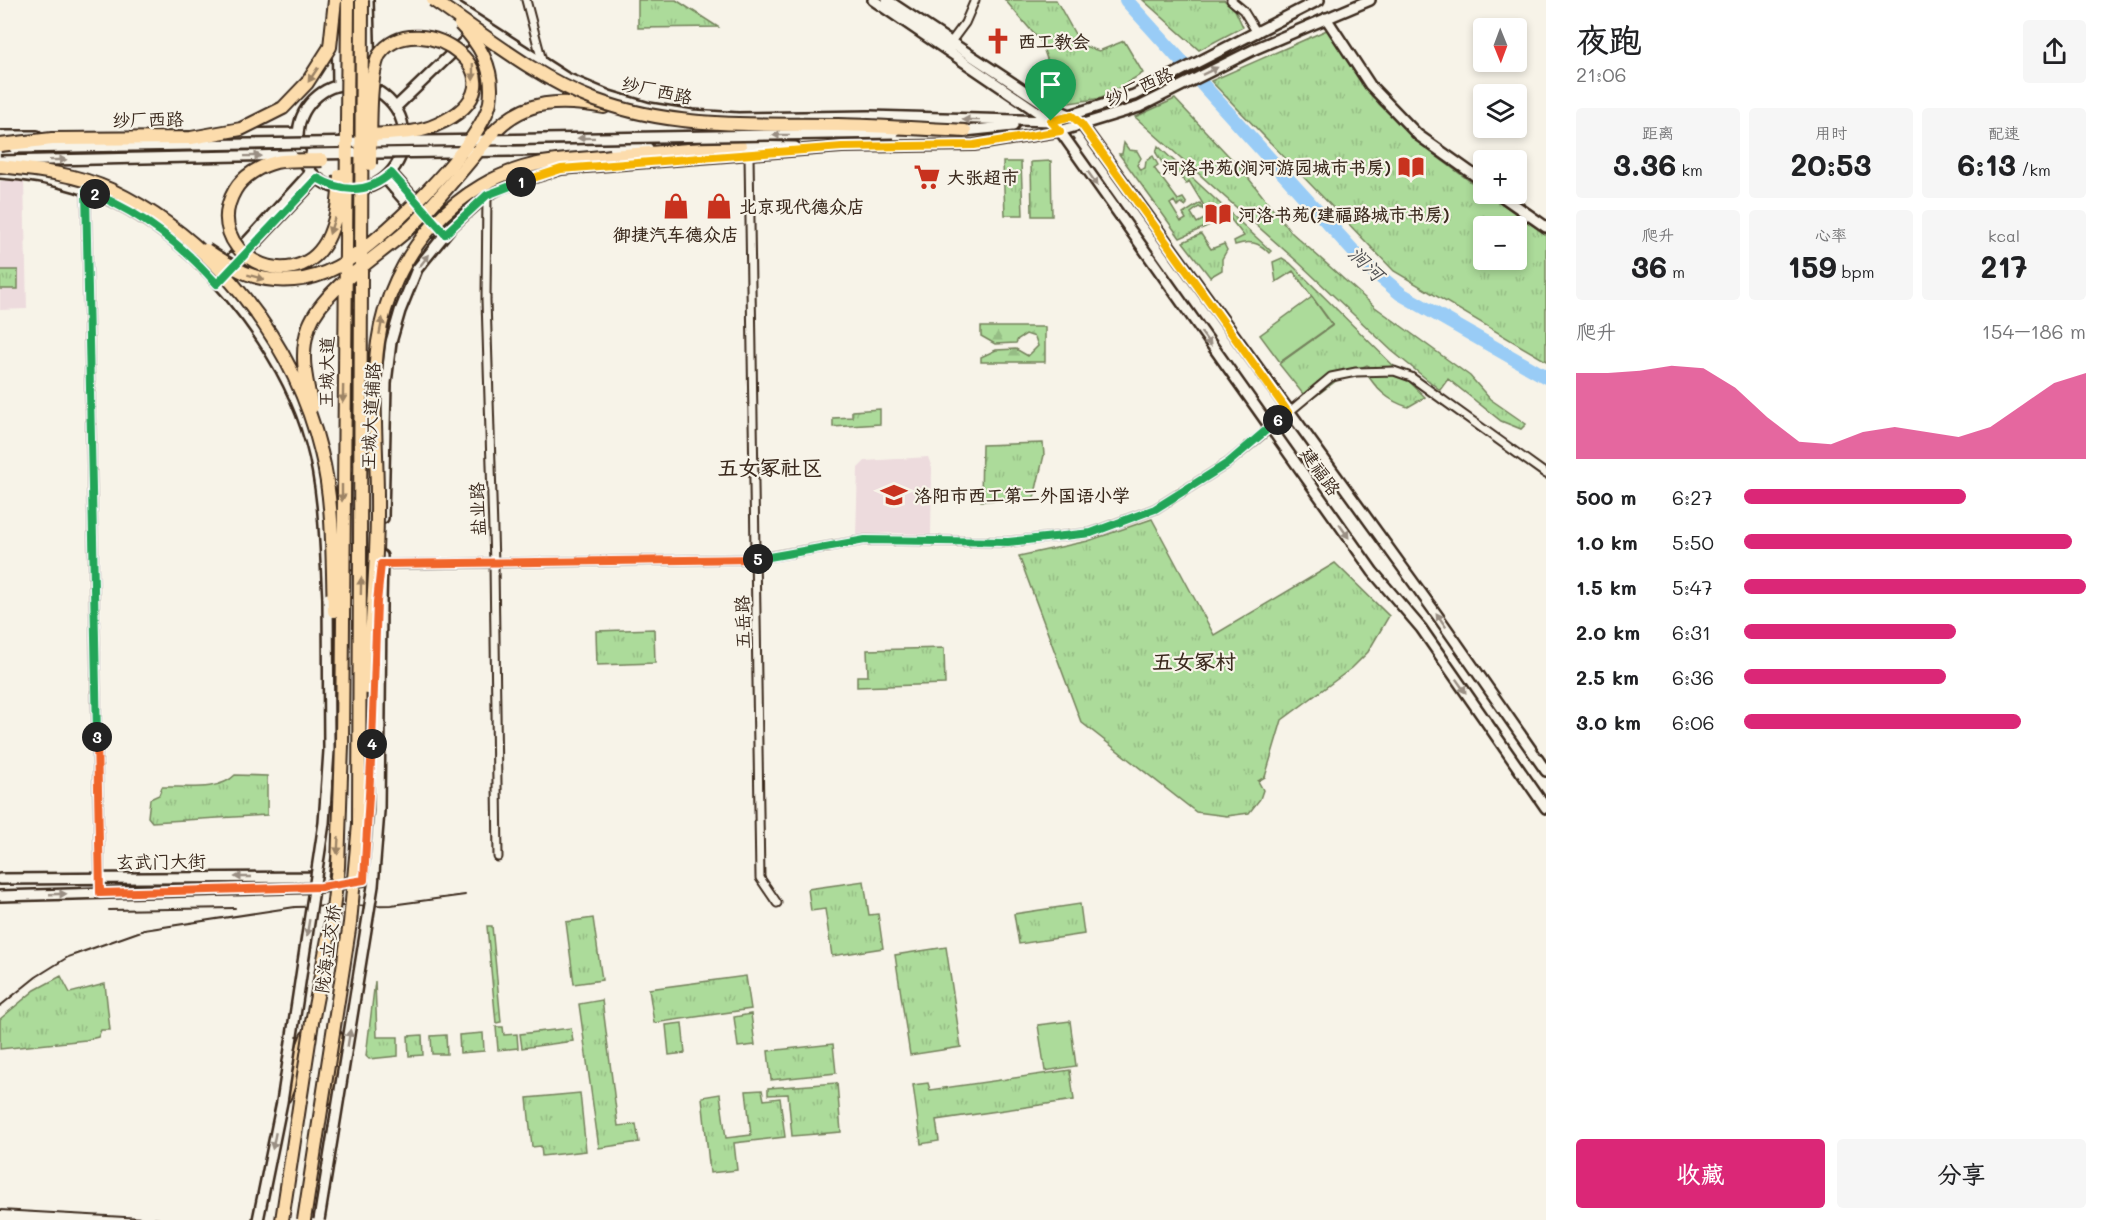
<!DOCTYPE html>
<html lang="zh">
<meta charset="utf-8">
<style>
:root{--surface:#fff;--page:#f6f6f6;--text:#202124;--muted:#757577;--accent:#db2777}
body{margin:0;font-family:Mali,"LXGW WenKai TC",sans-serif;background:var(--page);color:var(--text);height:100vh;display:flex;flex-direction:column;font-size:22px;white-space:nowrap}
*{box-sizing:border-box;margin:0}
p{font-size:20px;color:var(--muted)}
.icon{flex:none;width:33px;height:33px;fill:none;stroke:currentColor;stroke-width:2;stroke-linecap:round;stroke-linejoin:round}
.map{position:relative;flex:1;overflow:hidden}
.panel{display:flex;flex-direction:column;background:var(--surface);width:570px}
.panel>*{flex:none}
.needle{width:39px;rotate:179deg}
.controls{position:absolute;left:1473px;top:18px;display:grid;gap:12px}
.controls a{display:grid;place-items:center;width:54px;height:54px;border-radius:6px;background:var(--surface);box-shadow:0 3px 9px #0003;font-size:30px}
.pin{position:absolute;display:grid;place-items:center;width:51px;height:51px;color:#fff;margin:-62px -26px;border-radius:50% 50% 50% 0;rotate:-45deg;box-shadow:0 0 6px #0007}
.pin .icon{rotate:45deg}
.km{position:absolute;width:30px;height:30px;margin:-15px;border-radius:50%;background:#222;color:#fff;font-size:16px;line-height:30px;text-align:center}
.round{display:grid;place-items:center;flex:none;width:63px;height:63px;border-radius:6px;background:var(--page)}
.overview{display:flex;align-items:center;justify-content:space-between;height:102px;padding:0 30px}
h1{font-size:33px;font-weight:700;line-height:45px}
.metrics{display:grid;grid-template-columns:repeat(3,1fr);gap:9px;height:102px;padding:6px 30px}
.metrics div{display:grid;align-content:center;border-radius:6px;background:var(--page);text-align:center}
.metrics b{font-size:30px;font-weight:700}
.metrics small{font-size:16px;font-weight:400}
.metrics p{font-size:16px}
.chart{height:168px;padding:12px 30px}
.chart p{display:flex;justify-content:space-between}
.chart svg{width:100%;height:108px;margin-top:6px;fill:var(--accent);opacity:.7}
.button{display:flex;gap:12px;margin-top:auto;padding:12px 30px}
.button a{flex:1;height:69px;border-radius:6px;background:var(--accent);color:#fff;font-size:24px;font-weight:700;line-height:69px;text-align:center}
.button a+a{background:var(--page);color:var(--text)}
ul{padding:0 30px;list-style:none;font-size:20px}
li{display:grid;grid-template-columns:96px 72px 1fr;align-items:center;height:45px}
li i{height:15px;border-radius:8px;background:var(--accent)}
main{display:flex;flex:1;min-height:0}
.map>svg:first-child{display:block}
</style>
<main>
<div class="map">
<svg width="1546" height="1220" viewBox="0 0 1546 1220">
<defs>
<pattern id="grass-tufts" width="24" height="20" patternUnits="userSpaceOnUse" patternTransform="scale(1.5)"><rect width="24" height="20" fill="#acdb9a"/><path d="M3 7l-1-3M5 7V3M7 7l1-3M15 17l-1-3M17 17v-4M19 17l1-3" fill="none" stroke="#95bc84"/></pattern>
<pattern id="forest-firs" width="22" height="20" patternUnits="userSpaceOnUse" patternTransform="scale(1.5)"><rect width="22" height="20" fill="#acdb9a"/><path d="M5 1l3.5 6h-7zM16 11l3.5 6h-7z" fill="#95bc84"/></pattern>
</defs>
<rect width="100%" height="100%" fill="#f7f3e8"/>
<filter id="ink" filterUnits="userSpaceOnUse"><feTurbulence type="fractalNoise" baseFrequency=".0167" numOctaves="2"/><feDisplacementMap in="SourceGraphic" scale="12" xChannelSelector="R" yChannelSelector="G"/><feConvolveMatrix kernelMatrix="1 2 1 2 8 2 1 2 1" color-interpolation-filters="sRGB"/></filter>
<g filter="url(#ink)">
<!-- built -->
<path fill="#eddbdd" d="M24,180L27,309L0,310V181Z
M928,457L932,468L931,535L892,533L856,535L858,468L865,461Z"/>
<!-- grass -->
<path fill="url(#grass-tufts)" stroke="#74825c" stroke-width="1.5" fill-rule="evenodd" d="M676,0L718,27L638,28V0Z
M1005,0H1056L1081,45L1099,51L1124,41L1143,73L1102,98L1063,104L1041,42Z
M1143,0H1224L1235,10L1243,27L1199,50Z
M1329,29L1379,104L1420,144L1483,191L1484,194H1488L1546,235V361L1394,271L1211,81ZM1484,226H1516V260H1484Z
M1175,99L1242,170L1292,233L1375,307L1470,376L1490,399L1526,424L1521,429L1501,421L1448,379L1440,390L1392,351L1299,263L1135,117Z
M1124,143L1129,150L1137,151L1141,158L1137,165L1140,170L1145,168L1146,161L1153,156L1158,165L1154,168L1178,200L1183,198L1187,204L1185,206L1183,203L1177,206L1174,201L1170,204L1181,222L1186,219L1183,214L1200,203L1204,210L1199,207L1191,213L1197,223L1206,218L1210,225L1180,238L1119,154H1122Z
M1158,146L1271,251L1269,253C1259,242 1249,240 1235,245L1234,241L1244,236L1229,217L1215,224L1189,181L1186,184L1180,175L1178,176L1174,172L1170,175L1156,153Z
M1051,161L1052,216H1032L1031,162Z
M1003,162H1021L1023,215H1005Z
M1201,234L1211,249L1224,244L1227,250L1222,259V270L1210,277L1183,242Z
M1282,258L1290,263L1425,397L1408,407C1388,401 1376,389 1365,371L1369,366L1367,365L1344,375L1313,398L1307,399L1279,364L1333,325L1293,271L1276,282L1273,262Z
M0,270H18V289H0Z
M880,409V424L833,427V418L852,417V411Z
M1043,443L1044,455L1034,498L981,501L982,445Z
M1152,519L1214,635L1335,563L1389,616L1368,652L1352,668L1282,720L1265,777L1258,781L1263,790L1260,799L1249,813L1227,816L1196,812L1081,722L1019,556L1088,541Z
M654,629L655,663L597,665L596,631Z
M944,648L945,684L857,687V676H868L867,650Z
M235,775L267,776V815L152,822L148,817L150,799L159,795L162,787C183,786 219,792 235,775Z
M864,881L869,915L878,914L883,948L832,956L825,909L811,911L808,889Z
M1080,904L1084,934L1019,944L1014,914Z
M593,918L602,980L574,984L566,922Z
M487,926H492L501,1022L496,1023Z
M946,947L961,1047L910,1055L895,955Z
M61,976L70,993L105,984L110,1030H101L98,1037L86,1040L0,1049V1019L35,990Z
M746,976L751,1009L654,1023L649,989Z
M375,981L377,1037H398V1056L369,1059L366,1056Z
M602,1000L618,1126L636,1124L639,1142L599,1148L579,1004Z
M496,1027H503L504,1035L517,1034L518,1048L498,1050Z
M571,1028L573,1041L522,1048L520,1034Z
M483,1033L484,1051L460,1053L459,1035Z
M422,1035L423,1055L409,1056L408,1036Z
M446,1035L447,1054H432L431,1036Z
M833,1044L836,1073L771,1080L768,1051Z
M1070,1070L1074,1100L936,1120L939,1141L921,1144L913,1085L928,1083L930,1090Z
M837,1083L841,1132L792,1136L788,1094L768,1095V1088Z
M762,1090L764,1100L780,1098L785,1137L734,1143L737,1170L710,1173L702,1097L720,1094L726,1138L751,1135L746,1091Z
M580,1093L586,1151L542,1156L541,1146L532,1147L527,1098Z"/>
<!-- forest -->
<path fill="url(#forest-firs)" stroke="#74825c" stroke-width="1.5" d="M981,327H1045V362H981V357L996,350L1016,349L1028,356L1038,346L1035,337L1026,334L1018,339L1016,343L995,344L981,336Z"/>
<!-- pitch -->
<path fill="#acdb9a" stroke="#74825c" stroke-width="1.5" d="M1312,297L1332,325L1280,362L1260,335Z
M751,1014L755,1045L738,1047L734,1017Z
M1070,1021L1076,1066L1045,1071L1038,1025Z
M682,1023L685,1053L669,1055L666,1025Z"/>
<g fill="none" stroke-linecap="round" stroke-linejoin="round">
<!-- river -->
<path stroke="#99ccf6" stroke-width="14" d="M1126,0L1365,264L1401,294L1546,377"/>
<!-- street casing -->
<g stroke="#3b2a1e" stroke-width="11">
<path id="street" d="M526,0L542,61
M1231,0L1243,10L1257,33
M948,46L965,23L975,0
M749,156L760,878L777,903
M86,190L100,893
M487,195L486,300L494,564L498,857
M342,565L756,559L865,540L1007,542L1091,533L1155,509L1228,463L1331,377L1356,372L1394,371L1411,377L1546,474"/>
</g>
<!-- secondary casing -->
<g stroke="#3b2a1e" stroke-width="14">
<path id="secondary" d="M368,0L370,78
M445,0L566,78L609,96L649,108L692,115L738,118L869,116L1051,121L1134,95L1319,0
M873,0L1051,121L1060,131L1373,572L1421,628L1546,808
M887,0L1046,105L1072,116L1082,125L1437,615L1546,771
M1326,18L1370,85L1418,135L1484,182
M337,23L338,85
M298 137a53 53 0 1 1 106 0a53 53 0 1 1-106 0Z
M396,107L474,32
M965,131L1013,126
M233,134L297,133
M0,136H37
M733,146L795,147
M511,151L648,148
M0,173C51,176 104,191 146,220C219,268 288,359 311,443C325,492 325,547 328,598
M391,173L440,228
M385,178L432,232
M1499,194L1546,227
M223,268L311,172
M229,271L317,178
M383,518L386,383L391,342L400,311L417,269L451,227L487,195L502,187L561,169L842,147L974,145L1060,131L1139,107L1257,48L1370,0
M381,605L382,556
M0,879L323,877L330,823L333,746
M0,896L321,887L364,880L369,810L374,677"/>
</g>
<!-- highway casing -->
<g stroke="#3b2a1e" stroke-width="16">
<path id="highway" d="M494,132C525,99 561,99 604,107
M611,156L740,146
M336,1037V1100
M284,1097L307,1037"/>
</g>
<!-- street -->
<use href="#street" stroke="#f7f3e8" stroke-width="7"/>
<!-- secondary -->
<use href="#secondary" stroke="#f7f3e8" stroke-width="9"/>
<!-- highway -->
<use href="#highway" stroke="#fcdcac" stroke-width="12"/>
<!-- rail -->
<path stroke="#3b2a1e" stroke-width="2" d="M109,910L235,908
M0,1006L36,977L68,957L144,930L295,907L391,905L465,895
M0,1210L178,1220"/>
<!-- secondary-bridge casing -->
<g stroke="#3b2a1e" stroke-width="14" stroke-linecap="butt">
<path id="secondary-bridge" d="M14,148L894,133
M311,154L511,151
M0,161L292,155
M258,1220L282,1102L324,823L329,751L328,598
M319,1220L373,886L379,811L381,605"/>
</g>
<!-- highway-bridge casing -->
<g stroke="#3b2a1e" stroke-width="16" stroke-linecap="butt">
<path id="highway-bridge" d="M433,0C484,35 537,78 595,100C674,129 755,124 838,125C880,126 923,129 965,131
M0,145L52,139L191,138L241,129L283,108L307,83L330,47L335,0
M322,160C307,161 290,159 276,162C260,166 243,176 235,190C199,252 293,300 326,242C337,222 339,198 340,175
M370,164C371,136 368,79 379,55C418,0 536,82 436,125C417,134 394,133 373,135
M0,166C38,170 76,174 111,190C214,239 294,341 321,452C334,502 332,559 334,611
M206,250C236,270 256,283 294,280C309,279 324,274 337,267C377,246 481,146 490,102C495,71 481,45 460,24
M312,407C306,380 299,354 309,326C324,287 383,254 413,225C442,196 467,164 494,132
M368,688C371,625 378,561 377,497C377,448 371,391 378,342C390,256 455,179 543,163C565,159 588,159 611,156
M282,1220L312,1022L332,918L338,867L342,745L348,0
M304,1220L350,923L359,824L362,0"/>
</g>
<!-- secondary-bridge -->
<use href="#secondary-bridge" stroke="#f7f3e8" stroke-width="9"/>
<!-- highway-bridge -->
<use href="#highway-bridge" stroke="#fcdcac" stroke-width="12"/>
</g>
<!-- one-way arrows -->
<defs><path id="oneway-solid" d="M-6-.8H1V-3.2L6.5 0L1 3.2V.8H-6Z" transform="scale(1.5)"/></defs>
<g fill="#998e83">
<use href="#oneway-solid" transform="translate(1210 71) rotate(-26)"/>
<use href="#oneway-solid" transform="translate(971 120) rotate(-179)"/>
<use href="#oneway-solid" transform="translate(781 135) rotate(179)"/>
<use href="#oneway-solid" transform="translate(586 138) rotate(179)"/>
<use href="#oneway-solid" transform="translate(253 156) rotate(-1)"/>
<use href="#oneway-solid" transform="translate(58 160) rotate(-1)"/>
<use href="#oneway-solid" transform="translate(1093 179) rotate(55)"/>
<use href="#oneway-solid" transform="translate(424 261) rotate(-52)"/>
<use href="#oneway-solid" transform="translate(1206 339) rotate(54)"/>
<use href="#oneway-solid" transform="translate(1344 531) rotate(55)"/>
<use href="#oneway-solid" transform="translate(1441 620) rotate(-125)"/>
<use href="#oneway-solid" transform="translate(1461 686) rotate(55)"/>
<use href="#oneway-solid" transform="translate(243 877) rotate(-180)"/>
<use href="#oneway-solid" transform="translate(58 894) rotate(-2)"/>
<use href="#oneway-solid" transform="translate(308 928) rotate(99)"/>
<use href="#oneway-solid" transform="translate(349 1038) rotate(-81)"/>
<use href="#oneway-solid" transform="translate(274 1141) rotate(101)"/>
</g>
<g fill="#9c8365">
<use href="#oneway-solid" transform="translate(473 72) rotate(89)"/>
<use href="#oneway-solid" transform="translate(313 75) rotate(124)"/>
<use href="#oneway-solid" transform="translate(332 226) rotate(108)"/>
<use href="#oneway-solid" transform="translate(256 277) rotate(15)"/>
<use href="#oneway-solid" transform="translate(381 326) rotate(-79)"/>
<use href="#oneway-solid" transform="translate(343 394) rotate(91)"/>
<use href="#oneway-solid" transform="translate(342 493) rotate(90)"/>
<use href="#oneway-solid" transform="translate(361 586) rotate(-89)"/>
<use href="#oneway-solid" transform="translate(338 846) rotate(93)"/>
</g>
</g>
<g fill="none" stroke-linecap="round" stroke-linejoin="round" filter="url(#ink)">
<!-- split-1 casing -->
<g stroke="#fff" stroke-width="12">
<path id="split-1" d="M521,182L561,169L842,147L974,145L1060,131L1051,121"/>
</g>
<!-- split-2 casing -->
<g stroke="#fff" stroke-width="12">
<path id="split-2" d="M95,194C144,215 181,244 217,284L317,178C343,193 368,194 391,173L445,234L487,195L521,182"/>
</g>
<!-- split-3 casing -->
<g stroke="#fff" stroke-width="12">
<path id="split-3" d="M95,194L86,190L97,737"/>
</g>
<!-- split-4 casing -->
<g stroke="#fff" stroke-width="12">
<path id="split-4" d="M97,737L100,893L321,887L364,880L372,744"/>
</g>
<!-- split-5 casing -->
<g stroke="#fff" stroke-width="12">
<path id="split-5" d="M372,744L377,602L381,564L758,559"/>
</g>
<!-- split-6 casing -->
<g stroke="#fff" stroke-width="12">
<path id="split-6" d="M758,559L865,540L1008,542L1091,533L1155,509L1228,463L1278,420"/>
</g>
<!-- split-7 casing -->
<g stroke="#fff" stroke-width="12">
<path id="split-7" d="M1051,121L1072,116L1082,125L1288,412L1278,420"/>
</g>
<!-- split-1 -->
<use href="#split-1" stroke="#f5b400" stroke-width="8"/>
<!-- split-2 -->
<use href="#split-2" stroke="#22a559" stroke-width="8"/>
<!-- split-3 -->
<use href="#split-3" stroke="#22a559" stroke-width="8"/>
<!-- split-4 -->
<use href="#split-4" stroke="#f0652b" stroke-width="8"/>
<!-- split-5 -->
<use href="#split-5" stroke="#f0652b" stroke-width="8"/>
<!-- split-6 -->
<use href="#split-6" stroke="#22a559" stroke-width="8"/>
<!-- split-7 -->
<use href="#split-7" stroke="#f5b400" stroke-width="8"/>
</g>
<!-- icons -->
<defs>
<g id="church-bare" transform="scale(2.07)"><path d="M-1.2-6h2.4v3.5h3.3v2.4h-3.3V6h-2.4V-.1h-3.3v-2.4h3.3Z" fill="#c8321e" stroke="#f7f3e8" stroke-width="2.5" paint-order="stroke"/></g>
<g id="library-bare" transform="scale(2.07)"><path d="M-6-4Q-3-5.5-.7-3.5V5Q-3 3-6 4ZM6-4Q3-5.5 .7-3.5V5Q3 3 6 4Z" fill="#c8321e" stroke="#f7f3e8" stroke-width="2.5" paint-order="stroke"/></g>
<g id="supermarket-bare" transform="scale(2.07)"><path d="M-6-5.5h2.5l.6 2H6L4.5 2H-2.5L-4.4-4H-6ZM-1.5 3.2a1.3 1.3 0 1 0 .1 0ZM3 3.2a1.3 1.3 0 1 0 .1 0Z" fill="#c8321e" stroke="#f7f3e8" stroke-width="2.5" paint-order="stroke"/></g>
<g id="shop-bare" transform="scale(2.07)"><path d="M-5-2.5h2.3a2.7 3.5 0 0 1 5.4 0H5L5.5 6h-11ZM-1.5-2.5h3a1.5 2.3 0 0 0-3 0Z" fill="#c8321e" stroke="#f7f3e8" stroke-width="2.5" paint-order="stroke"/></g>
<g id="school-bare" transform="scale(2.07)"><path d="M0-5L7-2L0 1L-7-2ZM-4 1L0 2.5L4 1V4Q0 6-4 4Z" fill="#c8321e" stroke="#f7f3e8" stroke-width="2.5" paint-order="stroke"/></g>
</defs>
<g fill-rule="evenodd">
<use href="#church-bare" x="998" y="41"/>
<use href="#library-bare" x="1411" y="167"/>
<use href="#supermarket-bare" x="927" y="177"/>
<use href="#shop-bare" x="676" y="206"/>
<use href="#shop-bare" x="719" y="206"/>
<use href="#library-bare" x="1218" y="214"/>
<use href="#school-bare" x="894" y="495"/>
</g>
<g text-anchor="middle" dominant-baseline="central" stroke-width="4.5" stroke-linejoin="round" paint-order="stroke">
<!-- poi labels -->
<g font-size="18" font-weight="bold" fill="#3b2a1e" stroke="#f7f3e8" text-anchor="start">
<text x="1018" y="41">西工教会</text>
<text x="1391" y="167" text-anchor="end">河洛书苑(涧河游园城市书房)</text>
<text x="947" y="177">大张超市</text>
<text x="739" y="206">北京现代德众店</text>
<text x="1238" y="214">河洛书苑(建福路城市书房)</text>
<text x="676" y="234" text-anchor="middle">御捷汽车德众店</text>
<text x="914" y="495">洛阳市西工第二外国语小学</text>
</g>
<!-- street labels -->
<g font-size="18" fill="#3b2a1e" stroke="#f7f3e8">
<text transform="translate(1139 86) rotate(-23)">纱厂西路</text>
<text transform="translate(657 90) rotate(12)">纱厂西路</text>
<text transform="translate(148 119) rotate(-1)">纱厂西路</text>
<text transform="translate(326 372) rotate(-89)">王城大道</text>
<text transform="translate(370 416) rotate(-87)">王城大道辅路</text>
<text transform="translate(1321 471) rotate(55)">建福路</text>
<text transform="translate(477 509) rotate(-92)">盐业路</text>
<text transform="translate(742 622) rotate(-91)">五岳路</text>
<text transform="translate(161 861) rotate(-1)">玄武门大街</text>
<text transform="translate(327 949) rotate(-82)">陇海立交桥</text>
</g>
<!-- water labels -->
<g font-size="20" font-style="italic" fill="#525254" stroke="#f7f3e8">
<text transform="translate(1367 263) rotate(44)">涧河</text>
</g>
<!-- quarter labels -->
<g font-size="21" font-weight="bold" fill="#3b2a1e" stroke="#f7f3e8">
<text x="770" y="466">五女冢社区</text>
<text x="1194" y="660">五女冢村</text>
</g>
</g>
</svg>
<div class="controls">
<a><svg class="needle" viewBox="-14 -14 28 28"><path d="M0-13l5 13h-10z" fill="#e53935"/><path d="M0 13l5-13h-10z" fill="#757577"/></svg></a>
<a><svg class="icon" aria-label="layers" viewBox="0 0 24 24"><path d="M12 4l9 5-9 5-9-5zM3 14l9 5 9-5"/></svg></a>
<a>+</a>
<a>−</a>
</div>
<div class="pin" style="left:1051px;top:121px;background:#1e9e55"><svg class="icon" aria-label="arrive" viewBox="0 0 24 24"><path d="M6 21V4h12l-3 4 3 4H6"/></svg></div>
<b class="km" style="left:521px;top:182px">1</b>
<b class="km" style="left:95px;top:194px">2</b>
<b class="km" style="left:97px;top:737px">3</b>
<b class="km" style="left:372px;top:744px">4</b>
<b class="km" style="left:758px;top:559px">5</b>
<b class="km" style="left:1278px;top:420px">6</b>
</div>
<section class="panel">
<div class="overview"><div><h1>夜跑</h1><p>21:06</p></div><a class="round"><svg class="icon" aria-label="share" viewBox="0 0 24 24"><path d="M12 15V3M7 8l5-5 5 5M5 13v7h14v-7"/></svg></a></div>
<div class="metrics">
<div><p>距离</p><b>3.36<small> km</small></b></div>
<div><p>用时</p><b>20:53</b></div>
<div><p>配速</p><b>6:13<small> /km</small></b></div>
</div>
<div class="metrics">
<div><p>爬升</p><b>36<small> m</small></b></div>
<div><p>心率</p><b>159<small> bpm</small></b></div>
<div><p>kcal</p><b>217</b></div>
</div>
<div class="chart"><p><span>爬升</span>154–186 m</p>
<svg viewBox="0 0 160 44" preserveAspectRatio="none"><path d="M0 44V9L10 9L20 8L30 6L40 7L50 15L60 27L70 37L80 38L90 33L100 31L110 33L120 35L130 31L140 22L150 13L160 9V44z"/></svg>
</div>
<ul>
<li><b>500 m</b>6:27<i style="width:65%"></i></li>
<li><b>1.0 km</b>5:50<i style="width:96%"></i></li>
<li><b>1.5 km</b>5:47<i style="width:100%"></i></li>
<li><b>2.0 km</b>6:31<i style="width:62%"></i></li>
<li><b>2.5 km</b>6:36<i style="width:59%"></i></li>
<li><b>3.0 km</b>6:06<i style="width:81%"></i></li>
</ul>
<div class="button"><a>收藏</a><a>分享</a></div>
</section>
</main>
